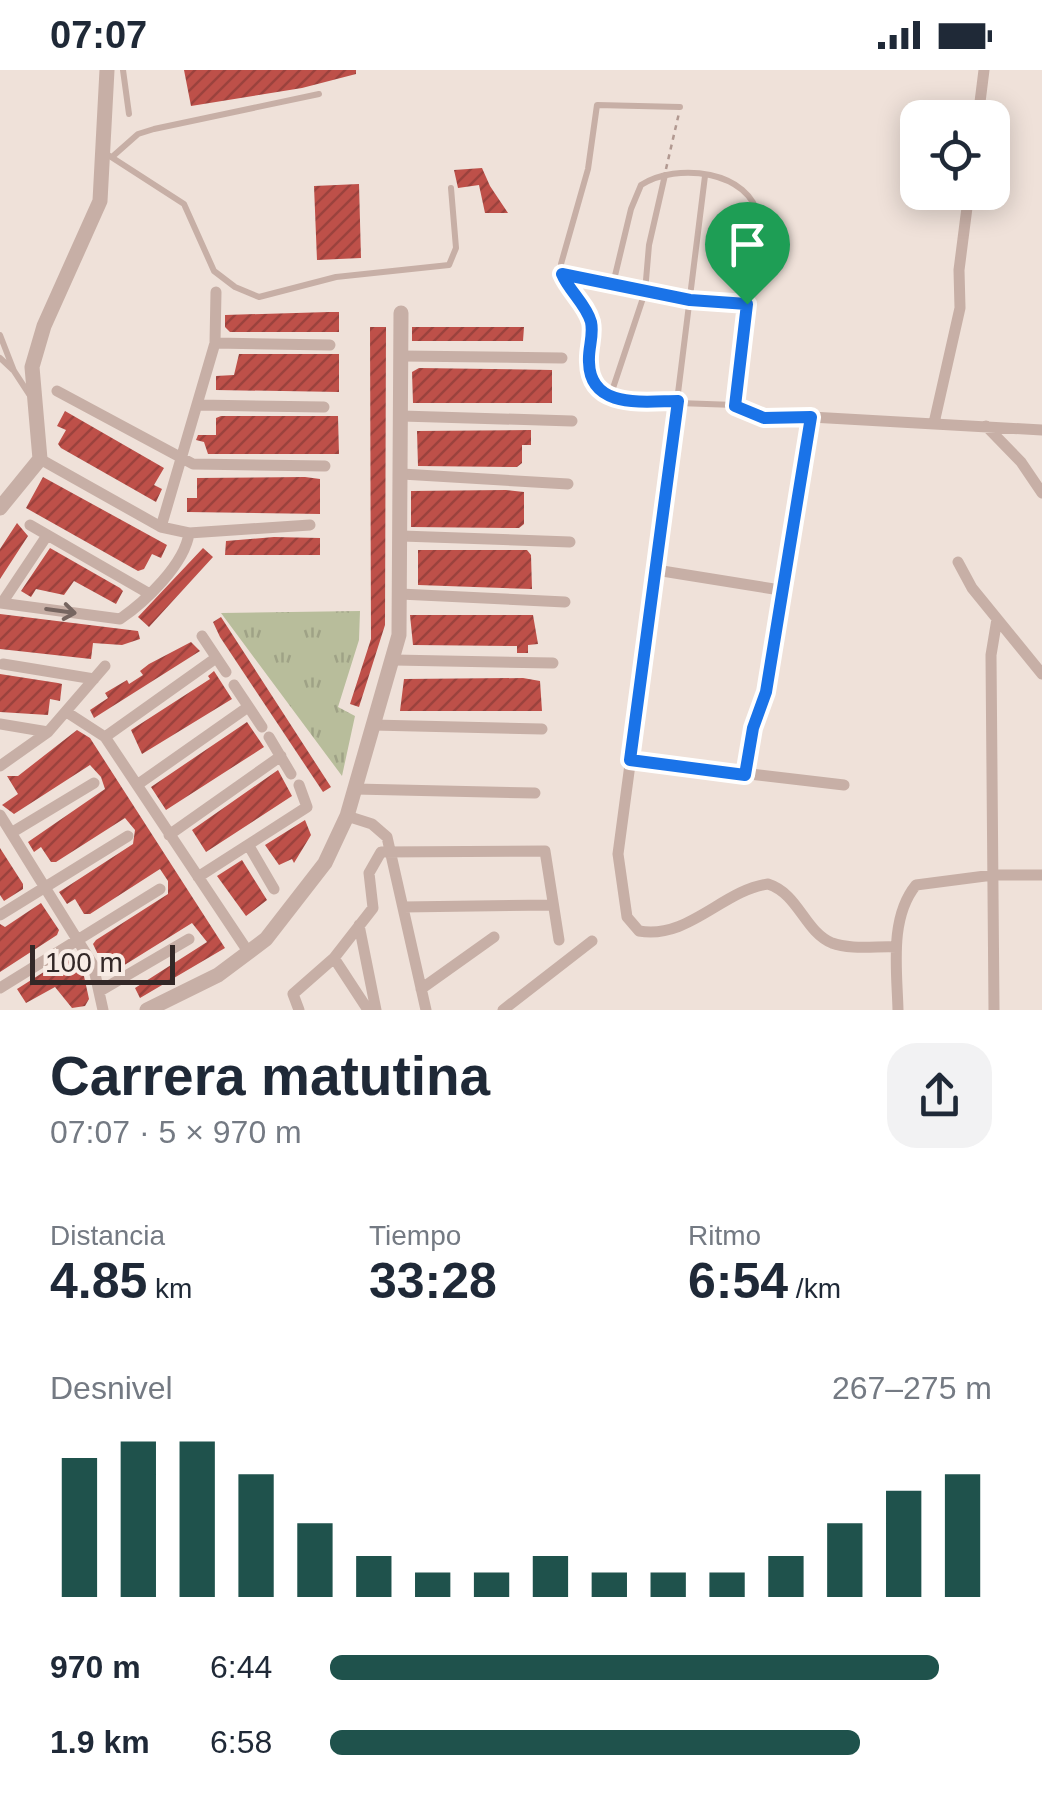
<!DOCTYPE html>
<html lang="es">
<meta charset="utf-8">
<style>
:root{--surface:#fff;--page:#f2f2f3;--text:#1f2937;--muted:#747a83;--accent:#1f524c}
body{margin:0;font-family:Helvetica,sans-serif;background:var(--page);color:var(--text);height:100vh;display:flex;flex-direction:column;font-size:38px;white-space:nowrap}
*{box-sizing:border-box;margin:0}
p{font-size:32px;color:var(--muted)}
.icon{flex:none;width:55px;height:55px;fill:none;stroke:currentColor;stroke-width:2;stroke-linecap:round;stroke-linejoin:round}
.map{position:relative;height:940px;overflow:hidden}
.panel{display:flex;flex-direction:column;background:var(--surface);flex:1}
.panel>*{flex:none}
.controls{position:absolute;left:900px;top:30px;display:grid;gap:20px}
.controls a{display:grid;place-items:center;width:110px;height:110px;border-radius:20px;background:var(--surface);box-shadow:0 5px 25px #0003;font-size:50px}
.scale{position:absolute;left:30px;bottom:25px;width:145px;box-sizing:border-box;padding-left:10px;border:5px solid #332827;border-top:0;font-size:28px;line-height:35px;white-space:nowrap;color:#332827;-webkit-text-stroke:8px #f8ece5;paint-order:stroke}
.pin{position:absolute;display:grid;place-items:center;width:85px;height:85px;color:#fff;margin:-102px -42px;border-radius:50% 50% 50% 0;rotate:-45deg;box-shadow:0 0 10px #0007}
.pin .icon{rotate:45deg}
.round{display:grid;place-items:center;flex:none;width:105px;height:105px;border-radius:30px;background:var(--page)}
.summary{display:flex;align-items:center;justify-content:space-between;height:170px;padding:0 50px}
h1{font-size:55px;font-weight:600;line-height:75px}
.figures{display:grid;grid-template-columns:repeat(3,1fr);gap:15px;height:170px;padding:10px 50px}
.figures div{display:grid;align-content:center}
.figures b{font-size:50px;font-weight:600}
.figures small{font-size:28px;font-weight:400}
.figures p{font-size:28px}
.chart{height:280px;padding:20px 50px}
.chart p{display:flex;justify-content:space-between}
.chart svg{width:100%;height:180px;margin-top:10px;stroke:var(--accent);stroke-width:6}
ul{padding:0 50px;list-style:none;font-size:32px}
li{display:grid;grid-template-columns:160px 120px 1fr;align-items:center;height:75px}
li i{height:25px;border-radius:12px;background:var(--accent)}
.status{display:flex;justify-content:space-between;align-items:center;height:70px;padding:0 50px;background:var(--surface);direction:ltr}
.status svg{height:28px;fill:currentColor}
.map>svg:first-child{display:block}
</style>
<div class="status"><b>07:07</b><svg viewBox="0 0 49 12"><path d="M0 12V9h3v3zM5 12V6h3v6zM10 12V3h3v9zM15 12V0h3v12zM26 1h20v11H26zM47 4h2v5h-2z"/></svg></div>
<div class="map">
<svg width="1042" height="940" viewBox="0 0 1042 940">
<defs>
<pattern id="park-tufts" width="24" height="20" patternUnits="userSpaceOnUse" patternTransform="scale(2.5)"><rect width="24" height="20" fill="#b8bd9b"/><path d="M3 7l-1-3M5 7V3M7 7l1-3M15 17l-1-3M17 17v-4M19 17l1-3" fill="none" stroke="#9fa286"/></pattern>
<pattern id="building-hatch" width="6" height="6" patternUnits="userSpaceOnUse" patternTransform="scale(2.5)"><rect width="6" height="6" fill="#be5049"/><path d="M-1 1l2-2M0 6l6-6M5 7l2-2" fill="none" stroke="#9b423d"/></pattern>
</defs>
<rect width="100%" height="100%" fill="#efe1d9"/>
<!-- park -->
<path fill="url(#park-tufts)" d="M360,541L359,570L338,637L355,646L342,706L221,543Z"/>
<!-- building -->
<path fill="url(#building-hatch)" d="M184,0H356V4L302,18L191,36Z
M482,98L490,116L508,143H485L479,115L458,118L454,100Z
M359,114L361,188L317,190L314,116Z
M329,242H339V262H230L225,257V245Z
M370,257H386L385,555L359,637L350,634L371,569Z
M412,257H524L523,271H412Z
M239,284H339V322L216,320V306L234,305Z
M419,298L552,300V333H413L412,302Z
M65,341L164,398L154,415L162,419L156,432L61,378L58,374L66,360L57,356Z
M221,346H338L339,384H208L204,372L196,370L198,365H216V348Z
M417,361L531,360V375H522V393L517,397L418,396Z
M43,407L167,475L161,488L152,484L144,499L138,501L26,438Z
M305,407L320,409V444L187,442V428H197V408Z
M506,420L524,422V454L519,458L411,457V421Z
M17,453L28,466L0,509V479Z
M274,467L320,468V485H225L226,471Z
M50,478L120,518L123,521L116,534L74,511L64,525L36,519L31,527L21,521Z
M203,478L213,487L149,557L138,547Z
M418,480H527L531,485L532,519L418,515Z
M0,544L138,561L140,569L122,575L93,573L91,589L0,579Z
M410,545H533L538,574L528,575V583H517V576L413,575Z
M221,547L331,717L323,722L220,567L213,552Z
M191,572L200,581L94,648L90,640L108,628L105,623L127,610L129,614L143,605L140,601L149,594Z
M214,601L232,629L142,684L131,660L210,609L208,606Z
M0,604L58,613L62,614L60,631L50,629L48,645L0,642Z
M523,608L540,611L542,641H400L404,609Z
M247,652L264,677L166,740L151,717Z
M77,660L90,668L225,878L140,928L135,918L207,872L192,853L110,904L102,893L93,874L96,870L168,824V811L160,799L90,844H84L75,829L67,834L59,822L133,774L135,760L125,748L56,792H51L41,777L34,782L28,772L105,719L101,707L90,695L14,744L2,735L18,724L7,706H18Z
M278,700L292,726L206,782L192,760Z
M305,750L311,765L294,793L292,789L279,795L265,775Z
M0,778L23,814V819L4,831L0,825Z
M242,790L267,830L246,846L217,806Z
M41,833L59,860L57,865L0,902V854L5,857Z
M69,886H75L82,897L89,929L85,936L72,938L55,917L26,933L17,919Z"/>
<g fill="none" stroke-linecap="round" stroke-linejoin="round">
<!-- path -->
<path stroke="#b29991" stroke-width="2.5" stroke-dasharray="5 5" stroke-linecap="butt" d="M666,99L679,43"/>
<!-- service -->
<path stroke="#c7afa6" stroke-width="6" d="M123,0L129,44
M680,37L597,35L588,99L561,194L565,213L591,254L589,294L594,313L621,331L735,335L764,348L810,347
M105,83L184,134L214,201L235,217L259,227L336,207L449,195L456,178L451,118
M112,87L138,64L154,59L319,24
M563,204L690,230L747,234
M613,214L631,139L641,115C676,92 751,100 759,149L735,335
M0,265L14,301L29,324
M0,288L13,300
M610,327L645,222L649,175L665,105
M656,500L705,106"/>
<!-- minor -->
<path stroke="#c7afa6" stroke-width="11" d="M978,48L984,0
M215,273L330,275
M402,286L562,288
M57,321L193,394L325,396
M199,335L324,337
M402,346L572,351
M934,353L960,238L959,200L969,122
M986,356L1021,392L1042,423
M402,404L568,414
M30,455L148,523
M161,457L215,273L216,222
M189,463L310,455
M402,466L570,472
M958,492L972,518L1042,604
M780,520L656,500L618,784L627,847L639,861C688,870 723,820 768,814C799,824 804,861 832,873C850,880 877,876 896,877
M400,524L565,532
M0,533L120,549C145,532 185,494 189,463L161,457L40,389
M2,533L46,467
M202,566L226,602
M394,590L553,593
M3,594L94,609
M234,615L262,657
M68,643L105,667L249,883
M0,654L48,662
M373,655L542,659
M105,667L216,588
M269,667L291,704
M631,690L844,715
M0,696L48,662L105,596
M745,705L753,659L766,623L811,347L1042,360
M137,715L248,637
M355,719L535,723
M0,745L93,895L103,940
M347,746L372,754L387,767L426,940
M11,763L94,713
M169,765L281,686
M249,776L274,819
M198,807L307,737L299,715
M403,837L553,835
M0,845L128,766
M359,855L376,940
M334,888L368,940
M0,918L160,819
M421,919L494,867
M100,921L189,869
M299,940L293,924L334,888L373,838L369,803L381,782L545,781L559,870
M503,940L592,871
M898,940C897,900 889,848 916,815L993,805H1042
M994,940L991,585L997,549"/>
<!-- tertiary -->
<path stroke="#c7afa6" stroke-width="15" d="M0,438L40,389L32,297L44,256L100,131L107,0
M147,940L218,905L266,869L325,793L347,746L399,565L401,243"/>
</g>
<!-- one-way arrows -->
<defs><path id="oneway-shaft" d="M-6 0H5M1.5-3L5.5 0L1.5 3" fill="none" stroke-width="1.6" stroke-linecap="round" stroke-linejoin="round" transform="scale(2.5)"/></defs>
<use stroke="#766560" href="#oneway-shaft" transform="translate(61 541) rotate(8)"/>
<g fill="none" stroke-linecap="round" stroke-linejoin="round">
<!-- route casing -->
<g stroke="#fff" stroke-width="20">
<path id="route" d="M562,204L690,230L747,234L735,336L764,348L811,347L766,622L753,658L745,705L630,690L678,331C645,331 590,340 589,292C588,278 594,266 591,252C586,234 569,221 562,204Z"/>
</g>
<!-- route -->
<use href="#route" stroke="#1a73e8" stroke-width="12"/>
</g>
</svg>
<div class="controls">
<a><svg class="icon" aria-label="locate" viewBox="0 0 24 24"><circle cx="12" cy="12" r="6"/><path d="M12 2v4M12 18v4M2 12h4M18 12h4"/></svg></a>
</div>
<div class="scale">100 m</div>
<div class="pin" style="left:747px;top:234px;background:#1e9e55"><svg class="icon" aria-label="arrive" viewBox="0 0 24 24"><path d="M6 21V4h12l-3 4 3 4H6"/></svg></div>
</div>
<section class="panel">
<div class="summary"><div><h1>Carrera matutina</h1><p>07:07 · 5 × 970 m</p></div><a class="round"><svg class="icon" aria-label="share" viewBox="0 0 24 24"><path d="M12 15V3M7 8l5-5 5 5M5 13v7h14v-7"/></svg></a></div>
<div class="figures">
<div><p>Distancia</p><b>4.85<small> km</small></b></div>
<div><p>Tiempo</p><b>33:28</b></div>
<div><p>Ritmo</p><b>6:54<small> /km</small></b></div>
</div>
<div class="chart"><p><span>Desnivel</span>267–275 m</p>
<svg viewBox="0 0 160 44" preserveAspectRatio="none"><path d="M5 44V10M15 44V6M25 44V6M35 44V14M45 44V26M55 44V34M65 44V38M75 44V38M85 44V34M95 44V38M105 44V38M115 44V38M125 44V34M135 44V26M145 44V18M155 44V14"/></svg>
</div>
<ul>
<li><b>970 m</b>6:44<i style="width:92%"></i></li>
<li><b>1.9 km</b>6:58<i style="width:80%"></i></li>
</ul>
</section>
